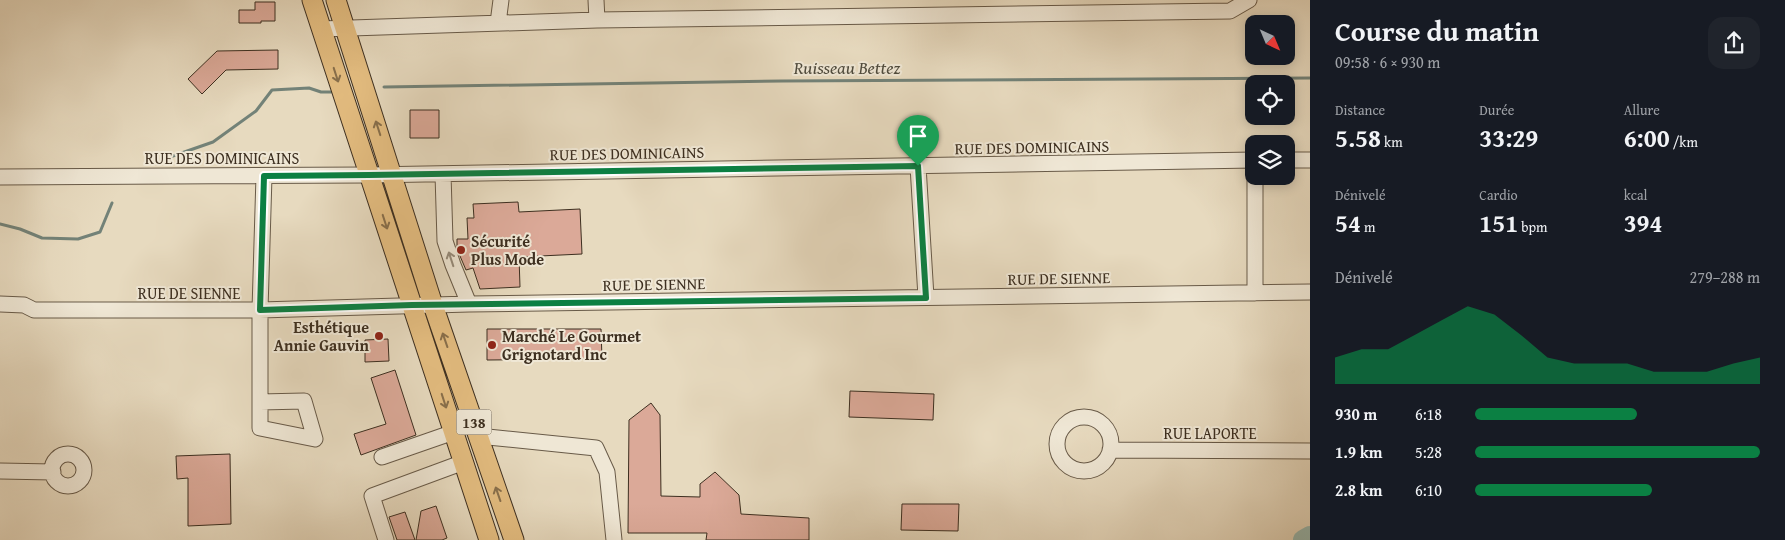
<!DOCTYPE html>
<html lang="fr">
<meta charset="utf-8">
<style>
:root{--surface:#171b24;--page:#20242c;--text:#f1f3f6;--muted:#9ea1a6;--accent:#0b8043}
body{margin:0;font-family:"Gentium Book Plus",serif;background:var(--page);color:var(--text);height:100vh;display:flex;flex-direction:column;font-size:19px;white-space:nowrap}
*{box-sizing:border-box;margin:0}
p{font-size:16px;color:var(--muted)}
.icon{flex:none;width:28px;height:28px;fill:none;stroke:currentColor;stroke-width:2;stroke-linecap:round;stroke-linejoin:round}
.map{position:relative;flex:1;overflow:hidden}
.panel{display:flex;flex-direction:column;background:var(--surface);width:475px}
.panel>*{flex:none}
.needle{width:32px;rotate:136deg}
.controls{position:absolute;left:1245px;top:15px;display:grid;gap:10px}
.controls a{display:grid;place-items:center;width:50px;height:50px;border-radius:10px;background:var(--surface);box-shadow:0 2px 12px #0003;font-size:25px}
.pin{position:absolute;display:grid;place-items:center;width:42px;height:42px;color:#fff;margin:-51px -21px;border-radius:50% 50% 50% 0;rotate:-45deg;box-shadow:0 0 5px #0007}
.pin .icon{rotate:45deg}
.round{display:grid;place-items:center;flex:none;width:52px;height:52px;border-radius:15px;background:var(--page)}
.overview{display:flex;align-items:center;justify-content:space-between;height:85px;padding:0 25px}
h1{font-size:28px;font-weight:600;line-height:38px}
.figures{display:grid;grid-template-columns:repeat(3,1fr);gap:8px;height:85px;padding:5px 25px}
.figures div{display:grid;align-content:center}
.figures b{font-size:25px;font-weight:600}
.figures small{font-size:14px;font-weight:400}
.figures p{font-size:14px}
.chart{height:140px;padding:10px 25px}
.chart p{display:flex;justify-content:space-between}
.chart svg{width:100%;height:90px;margin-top:5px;fill:var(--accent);opacity:.7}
ul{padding:0 25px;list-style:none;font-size:16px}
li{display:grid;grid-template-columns:80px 60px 1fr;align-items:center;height:38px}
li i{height:12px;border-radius:6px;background:var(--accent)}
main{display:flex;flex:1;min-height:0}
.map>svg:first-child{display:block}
</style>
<main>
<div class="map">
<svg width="1310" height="540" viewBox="0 0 1310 540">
<rect width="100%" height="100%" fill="#e7dabf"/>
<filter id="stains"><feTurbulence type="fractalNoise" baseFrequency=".004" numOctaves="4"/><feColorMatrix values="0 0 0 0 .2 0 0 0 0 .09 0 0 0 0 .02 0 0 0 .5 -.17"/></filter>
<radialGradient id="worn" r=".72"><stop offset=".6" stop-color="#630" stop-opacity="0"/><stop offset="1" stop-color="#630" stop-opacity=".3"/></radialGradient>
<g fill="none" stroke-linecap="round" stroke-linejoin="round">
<!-- stream -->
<path stroke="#738278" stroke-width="3" d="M384,87L782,81L1310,78
M170,157L213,142L256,111L272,90L309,88L321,92H331
M0,224L20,229L42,238L78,239L100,232L112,203"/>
<!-- river -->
<path stroke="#97bab3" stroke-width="20" d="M1303,540L1310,536"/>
</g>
<!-- building -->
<path fill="#dba998" stroke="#3d2f20" d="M255,2H275V21H261V23H239V10H255Z
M278,50V69L226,70L202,94L188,79L217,51Z
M410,110H439V138H410Z
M518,202L519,212L580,209L582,254L519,257L520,287L480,289L473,268L466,270L457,249V239H468L467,218H474L473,204Z
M487,329H601L602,359L487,360Z
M388,339L389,361L365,362V340Z
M395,370L416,435L361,455L354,434L386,424L371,378Z
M850,391L934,394L933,420L849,417Z
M651,403L660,415L661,496L700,497V484L715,472L739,495L741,514L809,518V540H706L707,533H628L629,420Z
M230,454L231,524L188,526V478L177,479L176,456Z
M902,504H959L958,531L901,530Z
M436,506L447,538L442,540H416L421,511Z
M405,512L415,540H397L389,517Z"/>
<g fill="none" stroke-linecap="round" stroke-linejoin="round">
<!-- minor casing -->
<g stroke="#685a48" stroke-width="17">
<path id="minor" d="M596,0L597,20
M498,23L501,0
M321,29L597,20L1230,11L1249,0
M1286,160H1310
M918,166L926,297
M443,174L445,241L453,265L469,304
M0,177L369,175L1254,160
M1255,293V176
M0,304L24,305L34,310H260L469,304L1310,292
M260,402L304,401L315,439L260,428V310L264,176
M1057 444a27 27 0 1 1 54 0a27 27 0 1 1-54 0Z
M478,436L596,448L607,472L614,540
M1110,450L1310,451
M52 470a16 16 0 1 1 32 0a16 16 0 1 1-32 0Z
M382,457L454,432
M0,471L53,472
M386,540L372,496L464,462"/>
</g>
<!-- major casing -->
<g stroke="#3d2f20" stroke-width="21">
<path id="major" d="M312,0L489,540
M336,0L433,305L514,540"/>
</g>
<!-- minor -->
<use href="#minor" stroke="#efe7d5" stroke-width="15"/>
<!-- major -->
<use href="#major" stroke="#e4bd80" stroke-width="19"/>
</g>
<!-- one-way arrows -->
<defs><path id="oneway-shaft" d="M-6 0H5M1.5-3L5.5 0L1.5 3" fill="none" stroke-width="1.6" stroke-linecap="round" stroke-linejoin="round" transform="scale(1.25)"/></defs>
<g stroke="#886f4b">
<use href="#oneway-shaft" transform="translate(336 75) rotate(72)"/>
<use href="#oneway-shaft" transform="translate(378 128) rotate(-108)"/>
<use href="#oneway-shaft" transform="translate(385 222) rotate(72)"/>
<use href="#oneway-shaft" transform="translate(445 340) rotate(-109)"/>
<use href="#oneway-shaft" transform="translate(444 401) rotate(72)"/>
<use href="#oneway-shaft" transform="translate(498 494) rotate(-109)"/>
</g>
<use stroke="#968b7a" href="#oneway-shaft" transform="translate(451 259) rotate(-108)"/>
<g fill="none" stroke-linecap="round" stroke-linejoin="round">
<!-- route casing -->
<g stroke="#fff" stroke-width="10">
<path id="route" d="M918,166L926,298L412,305L260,310L264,176L369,175Z"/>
</g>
<!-- route -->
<use href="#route" stroke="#0b8043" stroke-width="6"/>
</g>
<!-- markers -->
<g fill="#8f2418" stroke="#efe7d5" stroke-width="2">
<circle cx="461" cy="250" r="5"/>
<circle cx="379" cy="336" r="5"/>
<circle cx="492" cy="345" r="5"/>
</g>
<g text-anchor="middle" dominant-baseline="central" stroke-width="4" stroke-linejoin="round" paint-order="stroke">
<!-- shield labels -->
<rect fill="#efe7d5" stroke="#726656" stroke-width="1" x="456.5" y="409.5" width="35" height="25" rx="4"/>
<g font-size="15" font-weight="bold" fill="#3d2f20">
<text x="474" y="422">138</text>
</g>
<!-- street labels -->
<g font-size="16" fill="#3d2f20" stroke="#efe7d5">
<text transform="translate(1032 147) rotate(-1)">RUE DES DOMINICAINS</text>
<text transform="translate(627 153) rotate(-1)">RUE DES DOMINICAINS</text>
<text x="222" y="158">RUE DES DOMINICAINS</text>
<text transform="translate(1059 278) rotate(-1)">RUE DE SIENNE</text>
<text transform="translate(654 284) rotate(-1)">RUE DE SIENNE</text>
<text x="189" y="293">RUE DE SIENNE</text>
<text x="1210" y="433">RUE LAPORTE</text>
</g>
<!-- poi labels -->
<g font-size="16" font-weight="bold" fill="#3d2f20" stroke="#efe7d5" text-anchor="start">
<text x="471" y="241">Sécurité<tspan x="471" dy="18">Plus Mode</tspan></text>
<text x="369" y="327" text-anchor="end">Esthétique<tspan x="369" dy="18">Annie Gauvin</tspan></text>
<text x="502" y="336">Marché Le Gourmet<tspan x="502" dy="18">Grignotard Inc</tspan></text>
</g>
<!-- water labels -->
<g font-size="18" font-style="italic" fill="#4f4b3d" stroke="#efe7d5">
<text x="847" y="67">Ruisseau Bettez</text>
</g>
</g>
<rect width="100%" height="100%" filter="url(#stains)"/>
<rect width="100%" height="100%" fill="url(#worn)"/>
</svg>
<div class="controls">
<a><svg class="needle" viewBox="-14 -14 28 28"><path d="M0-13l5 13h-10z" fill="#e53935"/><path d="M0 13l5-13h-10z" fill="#9ea1a6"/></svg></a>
<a><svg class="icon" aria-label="locate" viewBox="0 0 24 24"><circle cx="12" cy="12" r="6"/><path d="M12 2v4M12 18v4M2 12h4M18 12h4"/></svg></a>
<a><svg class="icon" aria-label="layers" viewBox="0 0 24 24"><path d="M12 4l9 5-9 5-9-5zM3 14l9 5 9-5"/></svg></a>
</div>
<div class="pin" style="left:918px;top:166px;background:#1e9e55"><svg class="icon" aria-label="arrive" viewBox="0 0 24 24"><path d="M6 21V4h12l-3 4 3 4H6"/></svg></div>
</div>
<section class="panel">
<div class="overview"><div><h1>Course du matin</h1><p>09:58 · 6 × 930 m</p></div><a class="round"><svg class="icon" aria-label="share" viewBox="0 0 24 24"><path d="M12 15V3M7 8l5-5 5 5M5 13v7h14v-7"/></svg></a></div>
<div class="figures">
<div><p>Distance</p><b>5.58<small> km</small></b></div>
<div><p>Durée</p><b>33:29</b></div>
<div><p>Allure</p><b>6:00<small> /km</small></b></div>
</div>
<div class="figures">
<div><p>Dénivelé</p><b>54<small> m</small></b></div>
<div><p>Cardio</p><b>151<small> bpm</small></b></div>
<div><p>kcal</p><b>394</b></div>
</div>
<div class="chart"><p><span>Dénivelé</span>279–288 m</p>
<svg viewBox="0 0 160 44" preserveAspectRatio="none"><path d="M0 44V31L10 27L20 27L30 20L40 13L50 6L60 10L70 20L80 31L90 34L100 34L110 34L120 38L130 38L140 38L150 34L160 31V44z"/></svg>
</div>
<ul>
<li><b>930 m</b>6:18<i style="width:57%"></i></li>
<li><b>1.9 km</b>5:28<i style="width:100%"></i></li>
<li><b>2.8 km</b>6:10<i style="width:62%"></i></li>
</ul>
</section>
</main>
